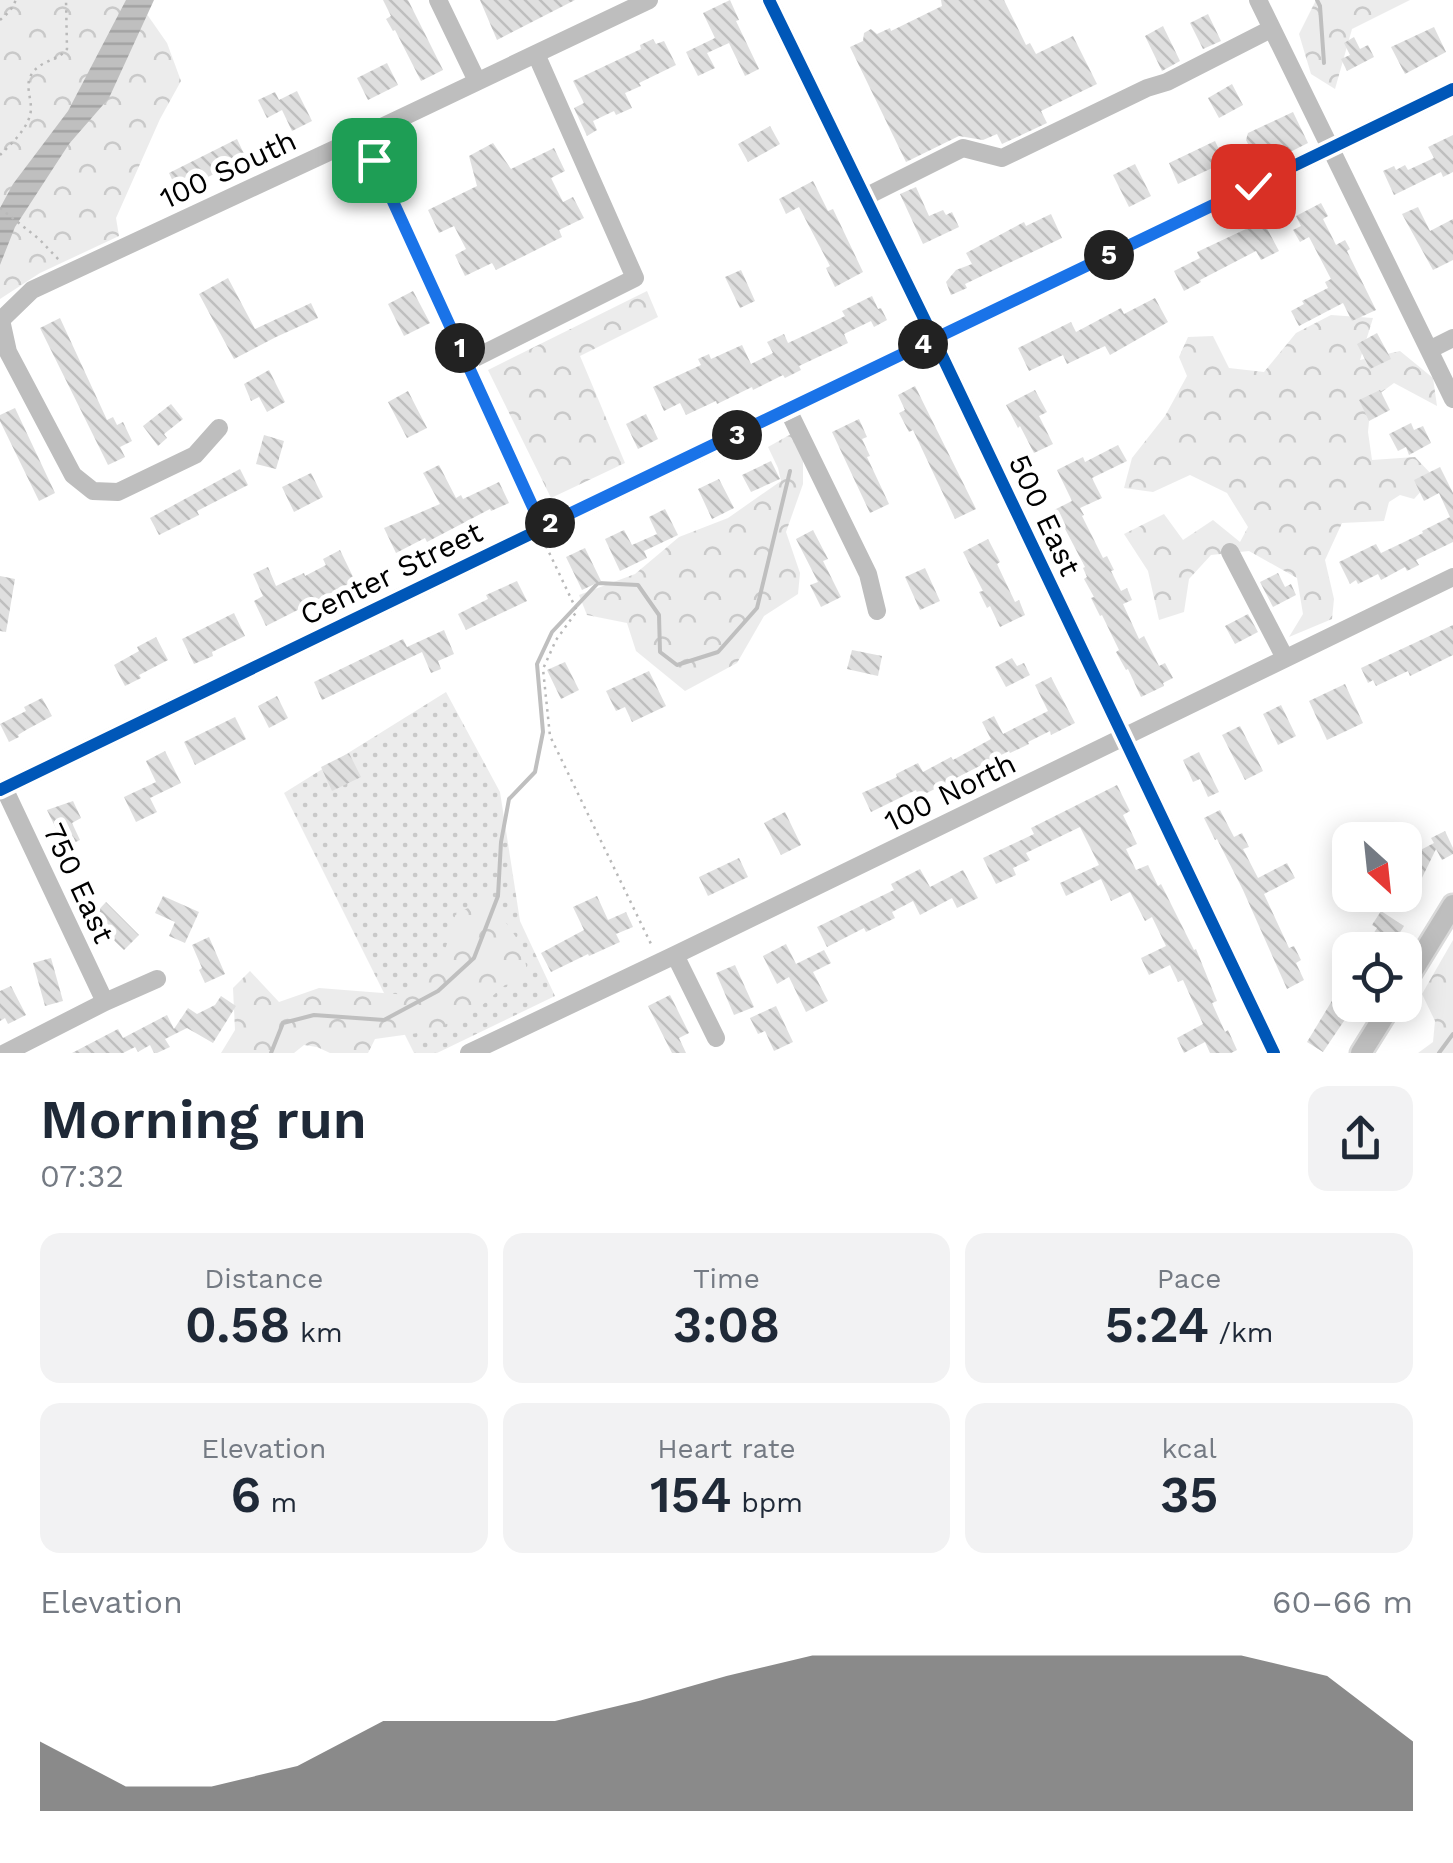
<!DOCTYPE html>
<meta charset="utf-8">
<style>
:root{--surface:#fff;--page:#f2f2f3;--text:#1f2937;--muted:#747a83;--accent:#595959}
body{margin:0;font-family:"Work Sans",sans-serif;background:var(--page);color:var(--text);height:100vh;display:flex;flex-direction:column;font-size:38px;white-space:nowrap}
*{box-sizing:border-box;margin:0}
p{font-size:32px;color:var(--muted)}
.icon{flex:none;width:55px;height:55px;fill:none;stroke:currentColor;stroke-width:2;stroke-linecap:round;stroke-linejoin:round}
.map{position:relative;height:1053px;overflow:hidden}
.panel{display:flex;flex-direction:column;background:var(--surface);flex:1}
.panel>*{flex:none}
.needle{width:65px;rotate:153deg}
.fabs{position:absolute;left:1332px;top:822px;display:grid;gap:20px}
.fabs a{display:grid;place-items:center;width:90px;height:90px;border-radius:20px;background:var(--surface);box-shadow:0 5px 25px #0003;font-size:50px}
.pin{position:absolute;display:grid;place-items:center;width:85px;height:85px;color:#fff;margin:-42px;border-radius:20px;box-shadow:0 5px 15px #0006}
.km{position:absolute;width:50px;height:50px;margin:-25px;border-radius:50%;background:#222;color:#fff;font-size:28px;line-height:50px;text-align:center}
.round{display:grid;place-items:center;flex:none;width:105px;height:105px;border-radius:20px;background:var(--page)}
.headline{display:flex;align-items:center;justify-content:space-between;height:170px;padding:0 40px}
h1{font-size:55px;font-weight:600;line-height:75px}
.metrics{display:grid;grid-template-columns:repeat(3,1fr);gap:15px;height:170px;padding:10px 40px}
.metrics div{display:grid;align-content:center;border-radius:20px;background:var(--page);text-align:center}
.metrics b{font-size:50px;font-weight:600}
.metrics small{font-size:28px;font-weight:400}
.metrics p{font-size:28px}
.chart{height:280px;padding:20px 40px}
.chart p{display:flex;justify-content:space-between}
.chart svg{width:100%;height:180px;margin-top:10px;fill:var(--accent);opacity:.7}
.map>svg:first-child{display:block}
</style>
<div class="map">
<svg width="1453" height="1053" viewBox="0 0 1453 1053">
<defs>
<pattern id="grass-dots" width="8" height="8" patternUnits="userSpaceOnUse" patternTransform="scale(2.5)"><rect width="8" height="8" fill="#ececec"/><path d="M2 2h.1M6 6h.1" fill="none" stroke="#c9c9c9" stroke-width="1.8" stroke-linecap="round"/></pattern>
<pattern id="forest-crowns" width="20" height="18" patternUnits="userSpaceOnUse" patternTransform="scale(2.5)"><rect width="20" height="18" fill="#ececec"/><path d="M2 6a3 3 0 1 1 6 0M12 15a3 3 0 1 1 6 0" fill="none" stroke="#c9c9c9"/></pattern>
<pattern id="water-rules" width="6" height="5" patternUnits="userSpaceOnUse" patternTransform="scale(2.5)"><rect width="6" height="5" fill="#bfbfbf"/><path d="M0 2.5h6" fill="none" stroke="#a2a2a2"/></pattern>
<pattern id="building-back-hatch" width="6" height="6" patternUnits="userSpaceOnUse" patternTransform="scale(2.5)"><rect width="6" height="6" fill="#dfdfdf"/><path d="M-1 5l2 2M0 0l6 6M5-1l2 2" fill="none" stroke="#bebebe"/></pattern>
</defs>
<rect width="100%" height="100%" fill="#fff"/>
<!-- grass -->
<path fill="url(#grass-dots)" d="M446,692L500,792L520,921L555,996L437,1053H414L284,793Z"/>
<!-- forest -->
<path fill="url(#forest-crowns)" d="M0,0H137L167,43L181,81L160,119L116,218L119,236L40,273L0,299Z
M1316,0H1410L1352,29L1335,89L1311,74L1299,34Z
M647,291L658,317L580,356L625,463L551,498L488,370Z
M1331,315L1373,318L1360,360L1400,351L1433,378L1437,406L1394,383L1371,400L1368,432L1372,460L1415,457L1434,477L1414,499L1400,495L1389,502L1384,521L1342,523L1325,560L1334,599L1332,619L1289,637L1303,614L1297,578L1249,551L1211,555L1189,579L1184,612L1159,620L1148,571L1124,534L1164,514L1183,540L1213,520L1240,542L1248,527L1227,493L1190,475L1153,492L1124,488L1132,458L1165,416L1187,376L1179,357L1188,337L1213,336L1229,368L1264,372L1296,333Z
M793,433L803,455V484L786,532L800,573L798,594L764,616L737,663L685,691L636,651L627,623L587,615L579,595L635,574L679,537L728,518L781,481L778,468L768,447Z
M490,899L522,946L529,980L505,985L479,1008L432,1031L375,1039L368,1053H330L317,1047L304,1045L294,1053H221L235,1030L233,988L250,971L279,1002L319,988L408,995L440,967L456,913Z
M1453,940V1053H1418L1433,1042L1435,1021L1422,994Z"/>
<!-- water -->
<path fill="url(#water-rules)" d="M126,0H154L109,98L69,144L15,227L0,265V208L13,184L68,111Z"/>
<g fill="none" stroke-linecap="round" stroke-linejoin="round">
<!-- stream -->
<path stroke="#bfbfbf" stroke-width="4" d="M1317,0L1320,6L1324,63
M271,1053L283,1023L314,1015L384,1020L438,991L474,958L498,896L501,842L509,799L535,772L543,732L537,664L552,632L598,583L638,585L659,615L660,652L677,665L718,652L757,608L790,471
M1439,1053L1453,1034"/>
</g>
<!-- building -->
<path fill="url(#building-back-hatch)" d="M383,0H408L443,70L421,81L395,30L393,31L386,19L391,16Z
M480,0H575L497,40Z
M730,0L739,20L736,21L759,69L745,76L729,43L707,53L715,68L698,76L686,52L715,38L703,13Z
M941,0H1004L1026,45L1030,43L1036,54L1073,36L1097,84L1041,111L1047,123L1002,144L997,134L983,140L959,136L906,162L850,47L863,41L864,33L871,29L877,34L890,28L891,31L942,6Z
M1208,14L1221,41L1203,49L1190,23Z
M1163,26L1180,61L1162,71L1145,36Z
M1434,27L1446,52L1405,74L1391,47Z
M1354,37L1360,49L1368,45L1374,57L1347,71L1341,59L1350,55L1344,43Z
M653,39L656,44L664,41L676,65L639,83L641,86L625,93L632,108L616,115L614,111L593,121L597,130L587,136L574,108L584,103L573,81L641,49L640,45Z
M387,63L398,85L368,100L357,78Z
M1232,84L1243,105L1219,118L1208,98Z
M297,91L312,121L292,131L282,110L267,118L258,100L275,92L279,100Z
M1293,112L1308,143L1260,167L1246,140L1248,133Z
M770,126L780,144L748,162L738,144Z
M1453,135V172L1443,177L1441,172L1394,195L1383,171L1394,166L1396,170L1405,165L1408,170L1434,158L1428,147Z
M237,139L246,158L178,192L169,173Z
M1215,141L1225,162L1178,184L1169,163Z
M493,143L511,169L554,148L565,171L551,178L563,202L573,197L584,218L559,230L562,237L496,270L492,263L465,276L455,255L466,249L454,226L439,233L428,210L477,186L469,156Z
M1135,164L1151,196L1129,207L1113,175Z
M813,181L828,211L833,209L863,272L835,287L826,268L830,266L799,207L786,214L779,199Z
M916,187L929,216L943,210L946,215L952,212L959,227L923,244L900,194Z
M1321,203L1328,216L1323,219L1336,245L1345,240L1350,249L1347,251L1376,310L1352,321L1343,303L1299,326L1291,311L1304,304L1302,301L1328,288L1325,282L1331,279L1309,237L1300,242L1293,230L1301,226L1296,216Z
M1418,207L1430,231L1453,219V260L1433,270L1402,214Z
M1051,214L1062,238L965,284L967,288L951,295L946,282L956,270L972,264L966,253L1024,222L1026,226Z
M1263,221L1279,251L1261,260L1256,251L1200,280L1201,282L1184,291L1174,271L1200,258L1197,252Z
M741,270L755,301L740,308L725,277Z
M228,278L255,329L311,303L318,318L276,337L234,359L199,294Z
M413,291L430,323L404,336L388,304Z
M872,296L878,309L881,308L887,320L874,327L871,321L844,334L848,343L799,366L801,370L785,378L783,375L753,390L752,387L717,404L716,401L686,415L680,403L664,411L653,387L701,365L698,359L709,354L711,359L742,345L751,364L773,353L767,342L784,334L788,343L814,331L845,316L842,311Z
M1155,298L1168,322L1110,355L1105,346L1067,364L1063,355L1029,371L1018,348L1071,322L1076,332L1121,308L1124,314Z
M60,318L107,420L113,417L117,425L123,422L132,441L120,447L125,457L108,465L40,328Z
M1377,333L1391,359L1370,369L1357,344Z
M269,370L285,402L267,412L259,397L251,401L244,384Z
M915,386L976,509L955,519L913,430L909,432L899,413L905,410L898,395Z
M1035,390L1047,412L1039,416L1053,444L1034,453L1020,426L1018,428L1006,405Z
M1380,390L1390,410L1369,421L1359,400Z
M408,391L427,428L407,438L388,402Z
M171,404L183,419L164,434L167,438L158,446L143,426Z
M15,408L55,493L39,501L0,421V415Z
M646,414L658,439L638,449L626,424Z
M859,419L867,437L862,439L870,456L867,457L889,504L870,513L832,432Z
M1411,423L1414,430L1423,426L1431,443L1409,455L1406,447L1398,451L1389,434Z
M264,435L284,441L276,469L256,464Z
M1118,445L1127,461L1092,478L1102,498L1080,508L1084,515L1082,516L1103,558L1107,556L1114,570L1111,571L1121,591L1127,588L1132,600L1123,604L1139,639L1144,636L1159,666L1165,663L1173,678L1163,683L1164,686L1141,697L1128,669L1126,670L1116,652L1119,650L1102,615L1100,616L1091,598L1094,597L1084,579L1087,577L1083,568L1085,567L1063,525L1059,527L1052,511L1072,501L1057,470L1083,457L1085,462Z
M771,461L780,479L751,492L742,475Z
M439,465L456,498L461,495L463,499L499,482L509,503L491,511L490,509L427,542L425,538L396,553L384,528L440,504L423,473Z
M1440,467L1453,493V542L1416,560L1419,565L1407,571L1405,567L1381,580L1378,574L1358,584L1356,580L1350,584L1339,562L1376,544L1381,553L1423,533L1422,531L1450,517L1439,493L1424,501L1414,480Z
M240,469L248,485L197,511L199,515L159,535L150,518Z
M311,473L323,497L294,512L282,487Z
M719,479L734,508L712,519L698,489Z
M665,509L678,535L644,551L647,558L620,571L605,539L624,530L632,545L657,534L649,517Z
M813,530L828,559L823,561L841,597L821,607L810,585L818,582L796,539Z
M988,539L1000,562L997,564L1015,602L1019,600L1025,615L1000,627L990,606L987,608L979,592L983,591L963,552Z
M585,548L601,581L582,590L566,557Z
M340,550L355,581L266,626L254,601L263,596L253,574L268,567L276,586L304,573L305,576L326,565L323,559Z
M925,568L940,601L920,610L905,577Z
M1278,573L1285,587L1291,584L1296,595L1273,607L1260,582Z
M0,576L15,579L6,632L0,631Z
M517,581L527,601L466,630L458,614L488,599L486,595Z
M234,613L245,636L212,652L213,656L194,664L182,639Z
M1248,614L1258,632L1235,644L1225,626Z
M1453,625V655L1410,676L1408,671L1376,686L1373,680L1368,683L1361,668Z
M444,630L454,654L438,661L441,669L431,673L422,652L322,700L314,682L403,639L407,647Z
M156,637L168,660L139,675L141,678L125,686L114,665L139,651L137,647Z
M852,650L882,656L878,676L847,669Z
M1012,658L1017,666L1024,663L1030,675L1006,687L995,667Z
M565,662L579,690L561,699L547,670Z
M649,671L666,706L632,722L625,707L616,711L606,691Z
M1051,677L1075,723L1051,735L1050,731L1028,742L1029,744L1010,753L1009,751L919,797L916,790L871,812L862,793L897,777L896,774L918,763L923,772L951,757L953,760L991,739L982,722L994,716L1003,734L1048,711L1035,685Z
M1345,684L1363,723L1327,740L1309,701Z
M277,696L288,718L269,728L258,706Z
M42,698L52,716L26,730L18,735L19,737L9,742L0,724L26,711L24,707Z
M1281,705L1296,736L1278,745L1263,714Z
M235,717L246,739L195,765L184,742Z
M1240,726L1263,771L1245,780L1222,735Z
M165,751L181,783L150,798L157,812L136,822L124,797L156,782L146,761Z
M1199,752L1219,792L1208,797L1200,779L1193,782L1183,760Z
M349,753L361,777L332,791L321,767Z
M1117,785L1130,811L1123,815L1137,844L1126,849L1136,870L1148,865L1158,886L1161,884L1194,950L1196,949L1217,1001L1212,1003L1225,1032L1228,1030L1237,1050L1231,1053H1210L1205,1042L1184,1053L1177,1038L1203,1024L1183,980L1178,982L1170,965L1149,975L1141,958L1166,946L1152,917L1145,921L1130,892L1111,901L1101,879L1066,896L1060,883L1099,865L1080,827L1026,853L1030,860L1013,868L1016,875L996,884L983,858L1034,834L1031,828Z
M73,801L81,818L72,823L80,840L65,847L47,810Z
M1220,810L1234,837L1242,833L1249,847L1243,849L1258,878L1287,863L1295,878L1264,894L1289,948L1294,946L1301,960L1296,963L1304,980L1287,989L1243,890L1217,839L1215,840L1204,818Z
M785,812L801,845L781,855L764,823Z
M1445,831L1453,848V854L1442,860L1436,849L1420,882L1408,881L1405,875V858L1434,843L1431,838Z
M739,858L748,877L708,896L699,877Z
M920,869L930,887L963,870L978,898L957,908L952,898L920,915L913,901L892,912L895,918L866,932L864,928L827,947L817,927L894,890L891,884Z
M163,896L199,912L185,943L169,936L175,922L155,913Z
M597,896L608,920L626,912L633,927L616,934L620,942L589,956L588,954L551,972L541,953L584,930L573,907Z
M106,902L139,935L124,950L91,918Z
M1381,911L1404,926L1389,950H1363L1377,928L1372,925Z
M209,937L225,974L205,983L199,970L202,968L192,945Z
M786,944L796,964L824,950L831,963L813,972L828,1001L806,1012L789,977L777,984L763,956Z
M51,958L63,1001L45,1006L33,963Z
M735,965L754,1007L734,1015L716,973Z
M1350,971V1012L1323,1052L1307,1042Z
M11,986L26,1015L8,1024L5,1018L0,1021V991Z
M670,995L689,1033L679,1038L686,1053H672L648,1006Z
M221,996L236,1006L213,1043L187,1028L165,1039L170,1047L157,1053H154L150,1045L138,1052L135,1047L123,1053H72L118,1029L123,1038L167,1015L174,1029L188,1008L197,1014L215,1005Z
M776,1006L793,1042L774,1051L765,1031L758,1034L750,1018Z"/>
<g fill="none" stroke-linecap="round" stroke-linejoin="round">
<!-- major casing -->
<g stroke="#dbdbdb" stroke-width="25">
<path id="major" d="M1405,983L1453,905
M1361,1053L1391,1005"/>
</g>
<!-- path -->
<path stroke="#b9b9b9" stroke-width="2.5" stroke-dasharray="2.5 5" stroke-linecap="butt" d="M0,20L10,11L16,0
M0,155C12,143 30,127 31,109C31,98 26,87 30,77C38,60 57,62 67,49L66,0
M0,208L39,239L59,260
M546,546L577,611L556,640L543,669L550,736L652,946"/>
<!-- minor -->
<path stroke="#bebebe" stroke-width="18" d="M438,0L477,81
M769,0L934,339L1274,1053
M1258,0L1453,399
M363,136L542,527
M865,197L963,148L1002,158L1147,88L1167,82L1271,29
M1429,350L1453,338
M467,362L635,278L536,54
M788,410L868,574L877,611
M219,428L195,455L118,492L93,491L73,475L8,352L1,320L32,290L363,136L649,0
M1230,552L1285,658
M4,788L105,1002
M0,790L1453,89
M675,955L716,1038
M5,1053L105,1002L157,979
M469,1053L675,955L1453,577"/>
<!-- major -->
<use href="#major" stroke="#bebebe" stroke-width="20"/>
<!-- cycleway casing -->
<g stroke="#fff" stroke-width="19">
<path id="cycleway" d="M769,0L934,339L1274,1053
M0,790L1453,89"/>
</g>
<!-- cycleway -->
<use href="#cycleway" stroke="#0057b8" stroke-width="12"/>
</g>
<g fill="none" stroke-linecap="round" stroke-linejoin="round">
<!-- route casing -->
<g stroke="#fff" stroke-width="20">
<path id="route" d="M374,160L542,527L1253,186"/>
</g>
<!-- route -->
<use href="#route" stroke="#1a73e8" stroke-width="12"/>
</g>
<g text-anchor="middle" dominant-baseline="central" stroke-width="10" stroke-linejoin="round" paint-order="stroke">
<!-- street labels -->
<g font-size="30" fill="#000" stroke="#fff">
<text transform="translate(228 169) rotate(-25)">100 South</text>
<text transform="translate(1045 515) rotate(65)">500 East</text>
<text transform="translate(391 573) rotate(-26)">Center Street</text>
<text transform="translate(950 792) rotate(-26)">100 North</text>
<text transform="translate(79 883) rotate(65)">750 East</text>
</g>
</g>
</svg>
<div class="fabs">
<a><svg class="needle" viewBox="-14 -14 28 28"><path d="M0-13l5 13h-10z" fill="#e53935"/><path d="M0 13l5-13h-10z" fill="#747a83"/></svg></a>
<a><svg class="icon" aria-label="locate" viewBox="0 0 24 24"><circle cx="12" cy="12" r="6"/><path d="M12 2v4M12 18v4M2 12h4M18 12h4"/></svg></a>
</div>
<div class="pin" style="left:374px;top:160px;background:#1e9e55"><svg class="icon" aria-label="arrive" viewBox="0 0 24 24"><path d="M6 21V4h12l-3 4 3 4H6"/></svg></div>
<div class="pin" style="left:1253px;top:186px;background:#d93025"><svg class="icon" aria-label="check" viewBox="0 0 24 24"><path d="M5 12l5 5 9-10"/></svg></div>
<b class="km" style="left:460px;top:348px">1</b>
<b class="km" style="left:550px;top:523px">2</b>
<b class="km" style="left:737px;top:435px">3</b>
<b class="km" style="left:923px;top:344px">4</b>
<b class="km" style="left:1109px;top:255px">5</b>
</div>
<section class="panel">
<div class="headline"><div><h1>Morning run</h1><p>07:32</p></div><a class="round"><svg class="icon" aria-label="share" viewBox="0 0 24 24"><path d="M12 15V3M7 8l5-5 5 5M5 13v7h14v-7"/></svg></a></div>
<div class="metrics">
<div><p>Distance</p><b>0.58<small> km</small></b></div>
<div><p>Time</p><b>3:08</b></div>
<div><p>Pace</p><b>5:24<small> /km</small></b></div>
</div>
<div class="metrics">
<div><p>Elevation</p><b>6<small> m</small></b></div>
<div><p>Heart rate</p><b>154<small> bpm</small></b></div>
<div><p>kcal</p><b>35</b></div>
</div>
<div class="chart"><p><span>Elevation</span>60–66 m</p>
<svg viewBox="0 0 160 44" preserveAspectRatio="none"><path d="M0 44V27L10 38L20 38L30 33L40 22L50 22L60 22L70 17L80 11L90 6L100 6L110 6L120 6L130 6L140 6L150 11L160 27V44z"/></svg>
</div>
</section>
